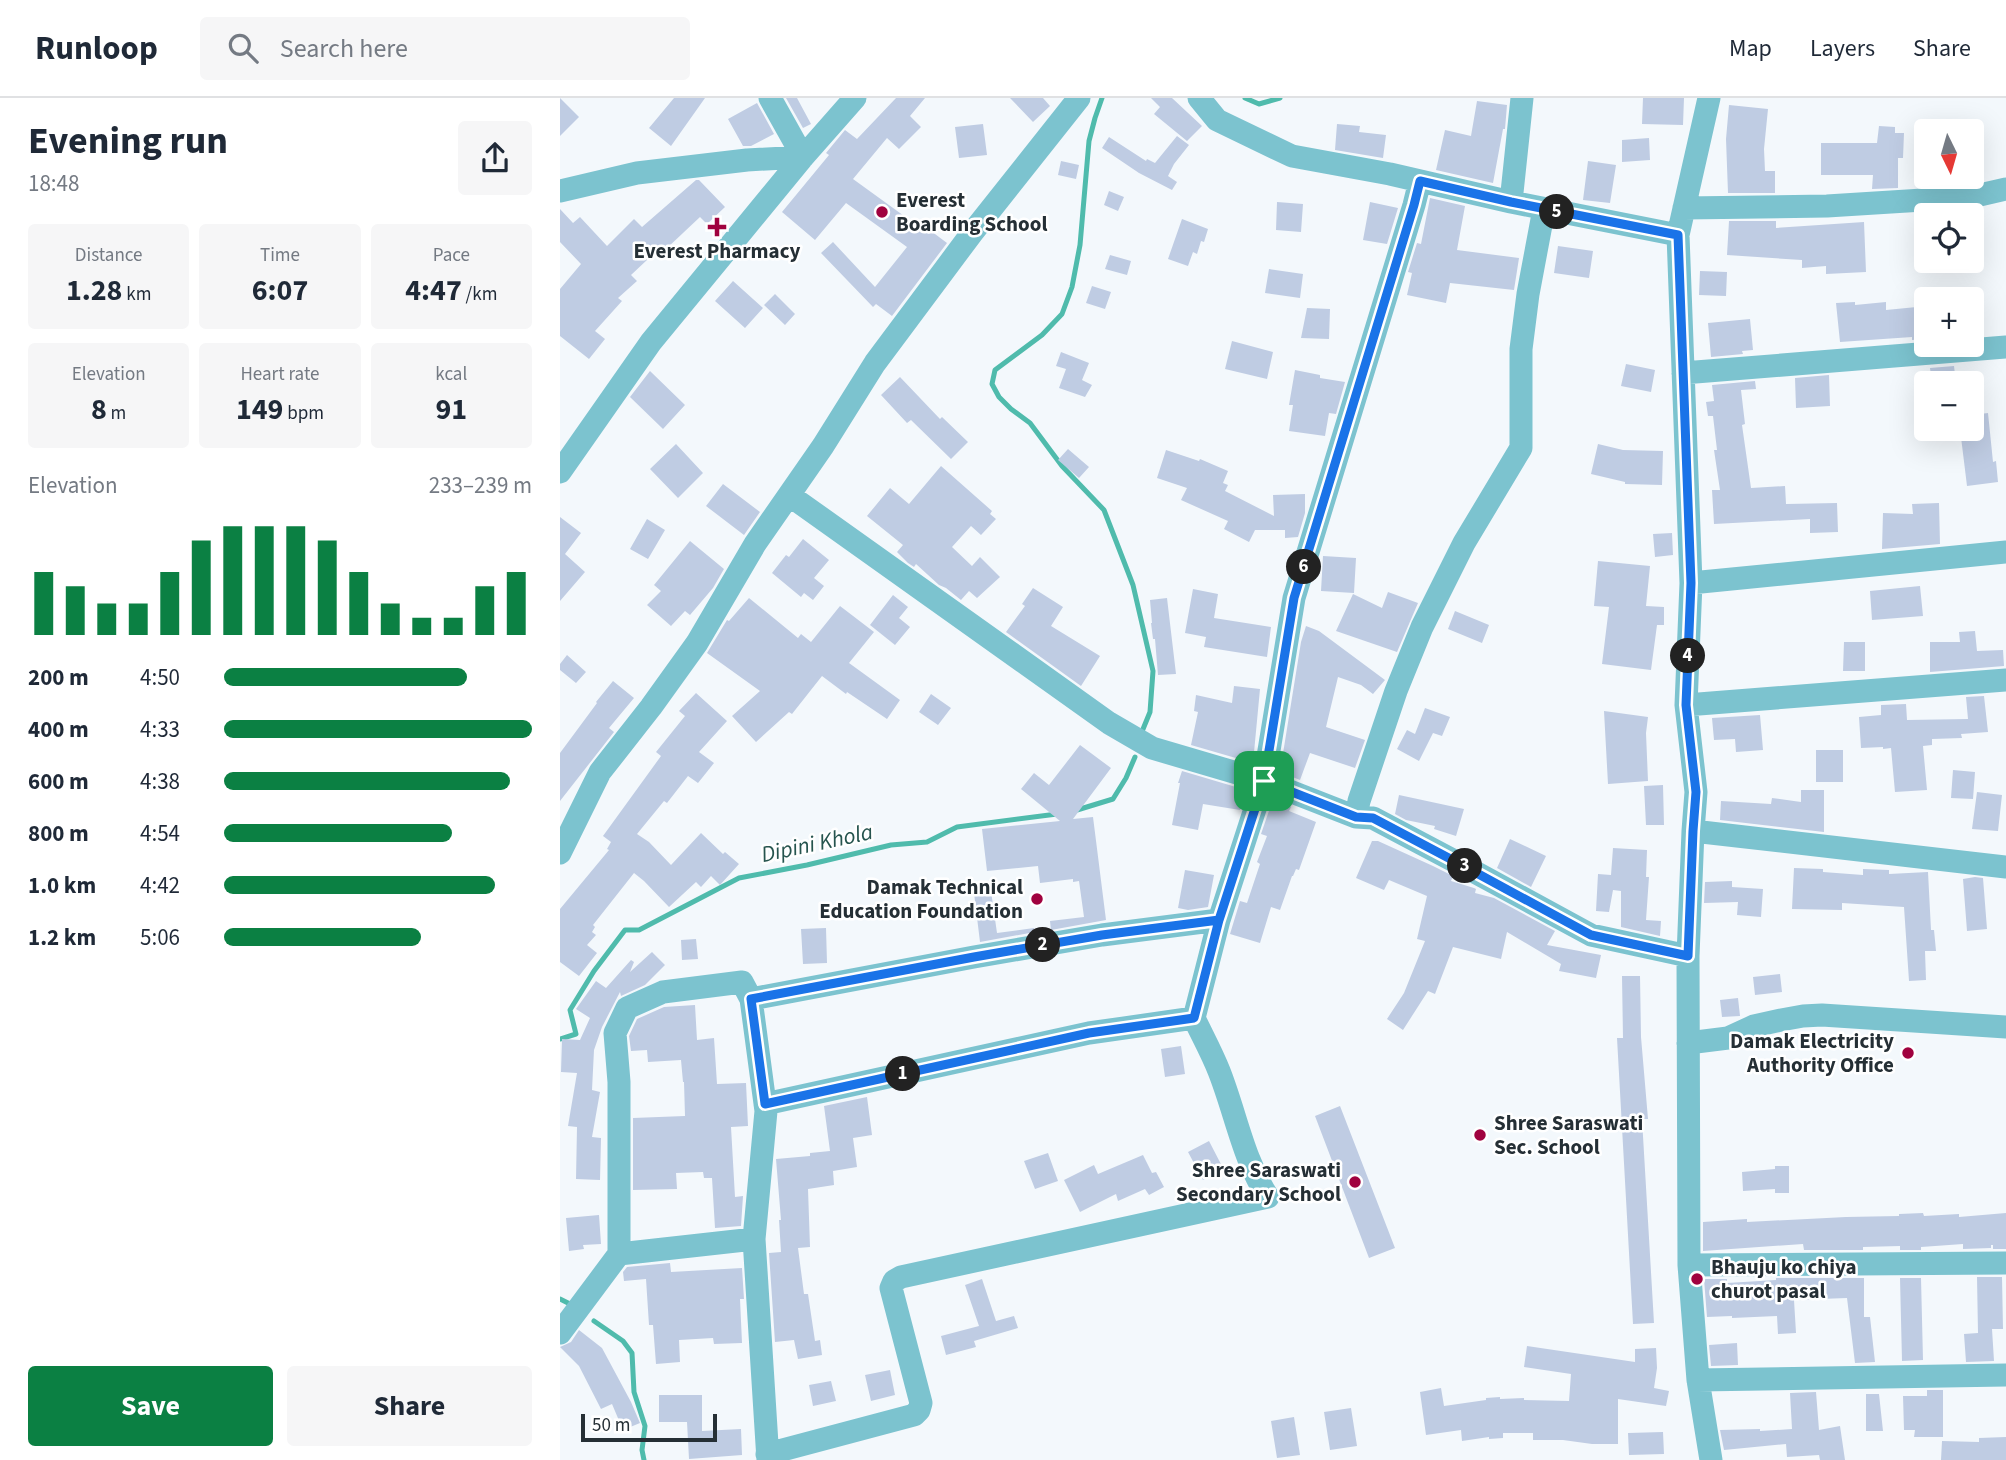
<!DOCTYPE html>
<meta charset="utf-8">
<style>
:root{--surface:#fff;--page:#f6f6f7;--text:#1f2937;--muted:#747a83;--line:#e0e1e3;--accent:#0b8043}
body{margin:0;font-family:"Source Sans 3",sans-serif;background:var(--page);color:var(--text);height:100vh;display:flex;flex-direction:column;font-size:26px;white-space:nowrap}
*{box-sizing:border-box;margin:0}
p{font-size:23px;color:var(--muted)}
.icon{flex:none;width:38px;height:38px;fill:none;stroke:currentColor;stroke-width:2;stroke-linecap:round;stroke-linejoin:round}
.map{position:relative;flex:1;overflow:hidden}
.panel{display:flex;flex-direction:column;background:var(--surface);width:560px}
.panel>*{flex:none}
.needle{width:46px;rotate:175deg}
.fabs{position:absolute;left:1354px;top:21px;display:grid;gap:14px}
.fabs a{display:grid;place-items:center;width:70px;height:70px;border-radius:7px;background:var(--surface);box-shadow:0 7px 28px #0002;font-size:35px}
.scale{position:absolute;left:21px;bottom:18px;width:136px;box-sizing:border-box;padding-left:7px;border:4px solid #252f35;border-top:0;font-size:19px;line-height:24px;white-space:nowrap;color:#252f35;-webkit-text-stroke:5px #fff;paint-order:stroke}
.pin{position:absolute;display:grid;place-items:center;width:60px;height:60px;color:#fff;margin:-30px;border-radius:14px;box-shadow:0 4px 10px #0006}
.km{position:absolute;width:35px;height:35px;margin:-18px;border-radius:50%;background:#222;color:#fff;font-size:19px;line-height:35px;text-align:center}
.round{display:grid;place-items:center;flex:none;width:74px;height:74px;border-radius:7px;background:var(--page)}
.overview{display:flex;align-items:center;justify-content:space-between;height:119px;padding:0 28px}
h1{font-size:38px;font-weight:700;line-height:52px}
.figures{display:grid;grid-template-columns:repeat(3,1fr);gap:10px;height:119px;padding:7px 28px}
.figures div{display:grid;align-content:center;border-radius:7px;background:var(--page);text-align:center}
.figures b{font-size:30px;font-weight:700}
.figures small{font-size:19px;font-weight:400}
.figures p{font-size:19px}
.chart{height:196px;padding:14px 28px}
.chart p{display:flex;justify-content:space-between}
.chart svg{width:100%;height:126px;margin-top:7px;stroke:var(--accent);stroke-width:6}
.cta{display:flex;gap:14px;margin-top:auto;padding:14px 28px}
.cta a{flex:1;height:80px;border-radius:7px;background:var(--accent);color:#fff;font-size:28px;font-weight:700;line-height:80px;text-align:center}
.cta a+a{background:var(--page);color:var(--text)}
ul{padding:0 28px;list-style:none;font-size:23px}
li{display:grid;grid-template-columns:112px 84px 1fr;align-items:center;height:52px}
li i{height:18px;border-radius:9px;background:var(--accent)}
header{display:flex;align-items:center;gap:42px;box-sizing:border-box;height:98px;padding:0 35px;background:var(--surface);border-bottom:2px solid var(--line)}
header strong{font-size:33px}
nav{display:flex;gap:38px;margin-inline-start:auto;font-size:24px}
.search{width:490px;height:63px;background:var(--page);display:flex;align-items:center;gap:18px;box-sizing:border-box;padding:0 24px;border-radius:7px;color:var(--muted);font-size:26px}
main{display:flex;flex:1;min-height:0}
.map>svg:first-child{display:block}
</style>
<header>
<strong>Runloop</strong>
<div class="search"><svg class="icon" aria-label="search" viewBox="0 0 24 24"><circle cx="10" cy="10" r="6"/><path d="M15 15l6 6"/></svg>Search here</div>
<nav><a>Map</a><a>Layers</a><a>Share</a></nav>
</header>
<main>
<section class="panel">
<div class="overview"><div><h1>Evening run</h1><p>18:48</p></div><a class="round"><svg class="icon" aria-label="share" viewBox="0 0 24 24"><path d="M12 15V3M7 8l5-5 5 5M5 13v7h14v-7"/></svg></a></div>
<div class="figures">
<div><p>Distance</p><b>1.28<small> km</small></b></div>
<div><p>Time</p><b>6:07</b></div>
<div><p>Pace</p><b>4:47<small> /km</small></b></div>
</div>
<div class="figures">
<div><p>Elevation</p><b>8<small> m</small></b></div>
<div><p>Heart rate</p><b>149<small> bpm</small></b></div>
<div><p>kcal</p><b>91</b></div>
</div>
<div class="chart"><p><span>Elevation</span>233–239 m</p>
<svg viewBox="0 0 160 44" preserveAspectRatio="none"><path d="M5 44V22M15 44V27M25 44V33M35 44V33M45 44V22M55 44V11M65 44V6M75 44V6M85 44V6M95 44V11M105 44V22M115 44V33M125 44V38M135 44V38M145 44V27M155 44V22"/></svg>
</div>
<ul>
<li><b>200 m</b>4:50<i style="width:79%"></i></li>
<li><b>400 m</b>4:33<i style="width:100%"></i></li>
<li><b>600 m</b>4:38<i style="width:93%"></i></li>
<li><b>800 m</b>4:54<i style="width:74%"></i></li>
<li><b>1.0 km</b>4:42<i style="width:88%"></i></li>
<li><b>1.2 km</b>5:06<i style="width:64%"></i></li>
</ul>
<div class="cta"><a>Save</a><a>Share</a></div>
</section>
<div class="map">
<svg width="1446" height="1362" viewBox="0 0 1446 1362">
<rect width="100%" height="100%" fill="#f3f8fc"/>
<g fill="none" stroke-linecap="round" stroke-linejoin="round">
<!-- stream -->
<path stroke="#4fbbac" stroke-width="5" d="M542,0L535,20L529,43L520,147L512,189L502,216L482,237L435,272L432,286L439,299L451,311L470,325L502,368L544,412L573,487L593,573L590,614L581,636
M685,0L699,6L720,0
M517,712L553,701L566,680L575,659
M0,941L16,936L10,912L34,873L65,832H79L179,780L247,767L331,747L367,744L397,729L497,716
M0,1201L10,1206
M34,1223L63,1243L72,1255L74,1294L85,1328L82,1352L84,1362"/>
</g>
<!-- building -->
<path fill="#bfcce3" d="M0,0L19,19L0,38Z
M114,0H145L111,48L89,30Z
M226,0H237L251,26L243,30Z
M336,0H365L350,18L361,29L339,51L327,40L293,81L369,136L371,133L387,145L332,218L316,206L313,209L261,155L273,144L315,189L347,149L286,105L255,142L222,114L269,57L266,55L285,32L297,41Z
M450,0H483L490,8L473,24Z
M591,0H612L642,28L627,43L594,16L600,9Z
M1083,0H1124L1123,27L1082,26Z
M917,3L947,7L945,31H943L933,85L876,72L885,32L911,38Z
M197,5L214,36L191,48H183L168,21Z
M1169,7L1208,11L1204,51L1205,73H1215V95H1168L1166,41Z
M423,26L427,57L399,60L395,29Z
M777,26L800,28L799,34L826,37L823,60L775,52Z
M1319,28L1335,29V35H1344L1343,60H1338V90L1312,91L1313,77H1261V45H1317Z
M617,38L629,47L614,66L608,78L617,84L612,92L579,75L542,50L549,39L586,63L587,61L595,65Z
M1089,40L1090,62L1062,64V42Z
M501,63L519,67L516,81L498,77Z
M1028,63L1056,67L1050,105L1023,102Z
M136,82H139L165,109L147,126L140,119L106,151L103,147L71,177L77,183L58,200L62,203L35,233L45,241L29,261L0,238V191L21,166L0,144V111L13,125L20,119L47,148L74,121L82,129Z
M549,93L564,99L558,113L544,107Z
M870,100L905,108L897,152L959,160L954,192L890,185L886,205L847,197L852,175L848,174L857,145L861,146Z
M717,104L743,106L741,134L716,132Z
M810,104L838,110L827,146L803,142Z
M622,121L648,131L644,144L641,143L637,156L633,154L628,168L608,161Z
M1169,123H1216V130L1304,124L1306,174L1266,176V168L1242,170V162L1167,157Z
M998,148L1033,153L1029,180L994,175Z
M550,157L571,163L567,177L545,171Z
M709,171L743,176L740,200L705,195Z
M1140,173L1167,174L1166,198L1139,197Z
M173,183L203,210L185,230L155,203Z
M532,188L551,194L545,211L526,205Z
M215,196L235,216L225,227L204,207Z
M1295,204V207L1326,204V212L1367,208V241L1352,242V239L1280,244L1276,205Z
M747,210L770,211L769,241L741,240Z
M1190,221L1193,252L1182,253L1183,256L1151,259L1148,225Z
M672,243L713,254L707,281L665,271Z
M501,254L529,265L522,282L532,287L525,299L499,290L506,271L496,268Z
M1066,266L1095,272L1091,294L1061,288Z
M1394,268L1396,285H1372L1370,270Z
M735,272L760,277V280L785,284L776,316L769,315L765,338L729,333L733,307H729Z
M90,273L125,307L103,331L70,299Z
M1269,277L1270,308L1236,310L1235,280Z
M340,279L380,321L382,319L408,344L391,361L351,322L347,325L321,297Z
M1195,283L1196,291L1181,292L1185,326L1182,327L1191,390L1225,388L1226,406L1277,405L1278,434L1250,435V421L1154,426L1152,392H1160L1154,352H1157L1153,318H1148L1146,304L1154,303L1152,287Z
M1428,315L1433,364L1436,363L1438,384L1407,388L1400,331H1412V317Z
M116,346L143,375L118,400L90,371Z
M1038,346L1063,352L1103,353L1102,387L1065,386V384L1031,376Z
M508,351L529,369L519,380L498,362Z
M606,352L639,363L640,361L668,373L663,385L668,387L665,393L714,418L713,397L745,396V415L738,439L725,440V432H695L689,444L664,431L668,423L621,402L627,390L597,380Z
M381,368L432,413L430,416L436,421L421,437L411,428L392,449L412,468L420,459L440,479L417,500L409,493L401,502L386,490L379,487L356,466L354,469L348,465L337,454L343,447L307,418L330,390L349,406Z
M163,386L200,414L184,437L146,408Z
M1379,405L1380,446L1322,451L1323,415L1353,416L1352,406Z
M0,419L21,435L5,456L25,474L0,503Z
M87,421L105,432L88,461L70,451Z
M1112,435L1113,457L1095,459L1093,436Z
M243,441L269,462L254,480L264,488L253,502L244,495L241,499L212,475L226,457L229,459Z
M130,443L164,471L153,490L130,517L125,513L111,528L87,507L101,493L94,487Z
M763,458L796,460L794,495L761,493Z
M1038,463L1090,468L1086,508L1104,509V527H1097L1091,572L1042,566L1049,509L1034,508Z
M1360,488L1363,518L1312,522L1310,493Z
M473,490L503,509L491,528L540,558L521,588L446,534L465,508L462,506Z
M633,491L658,496L654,520L711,529L707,559L644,549L646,539L625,535Z
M828,494L858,505L837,554L776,533L793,496L822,510Z
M333,497L348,509L339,520L350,529L335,547L310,527Z
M189,500L238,540L241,536L251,544L280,508L314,534L289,565L340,602L327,621L287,594L286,596L262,578L232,616L229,614L196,644L172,618L200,593L147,555L167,522L169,523Z
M607,500L616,576L598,577L595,541H593L591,525H592L590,502Z
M895,513L929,527L922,545L888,531Z
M746,528L759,533L825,582L813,596L801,587L778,579L766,629L805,642L795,670L750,655L740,682L720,674L741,544Z
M1415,533L1417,553L1443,552L1444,568L1370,574V544H1400L1399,534Z
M1284,544H1305V573H1283Z
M7,557L26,574L16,585L0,572V566Z
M53,583L74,600L49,630L54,634L0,703V655L37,605L36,604Z
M674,588L700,591L693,665L631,647L638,614L634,613L636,597L672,605Z
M136,595L167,623L139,654L154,665L138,685L128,678L107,705L104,703L77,736L89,744L111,767L141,735L163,756L165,754L179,766L160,787L151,778L141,789L136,784L109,809L84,783L74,775L33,827L35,829L32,834L36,837L27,847L37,855L19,878L0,864V811L49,752L47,751L51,744L43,738L101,658L96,654L125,618L119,613Z
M371,596L391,610L378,627L359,614Z
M1424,598L1428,634L1401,636L1402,640L1372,641V647L1363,648L1367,692L1335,694L1331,650L1323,651V649L1301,650L1299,619L1321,617V607L1346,606L1347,622L1408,621L1406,599Z
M865,610L890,619L882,638L873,635L859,663L837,651L847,632L855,636Z
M1044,613L1088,619L1086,635L1088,683L1048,686Z
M1200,617L1203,652L1176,654L1175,641L1154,642L1152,620Z
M520,647L551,670L513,721L533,719L546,822L491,832L490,823L524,819L519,783L513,784V781L480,785L478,768L427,773L422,731L500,723L461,691L474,675L489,687Z
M1256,652H1283V684H1256Z
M1393,672L1415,674L1413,701L1391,700Z
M622,673L686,692L680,712L643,706L638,732L612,727L620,685H618Z
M1103,687L1104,727H1086L1084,688Z
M1241,692H1264V734L1160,722L1161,703L1211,706L1212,700L1241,704Z
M1417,694L1442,697L1438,733L1412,731Z
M839,697L904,711L896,738L874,731L875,728L846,722L835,716Z
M713,701L731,709L729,713L756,724L739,772L736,771L733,778H732L720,812L711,809L700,845L670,836L680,803L687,805L700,766L697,764L707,738L701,736Z
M950,741L986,758L971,789L937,770Z
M812,743H818L873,768L893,778L891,783L914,790L916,791L915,795L934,800L995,833L987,847L1041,857L1036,880L999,873L1001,866L947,834L941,861L893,849L875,896L868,893L843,932L827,921L844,895L865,843L857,841L867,798L829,782L824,792L796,780Z
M1053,750L1087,752L1086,779H1089L1086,822L1101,823L1100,838L1061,829V793L1053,792L1049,814L1036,813L1038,776L1051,777Z
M1234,770L1263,771V774L1303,777V771L1329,772V776L1368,774L1371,832H1374L1376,853H1365L1366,882L1349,883L1344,809L1282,805V812L1232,811Z
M625,772L654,777L648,809L628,812L618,810Z
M1415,779L1423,780L1427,831L1407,833L1403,781Z
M1172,783V789L1203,791L1201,819L1177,817L1178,804L1144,805L1145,784Z
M431,793L437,835L474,830L475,834L420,844L414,795Z
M266,830L267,865L243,866L241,831Z
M136,841L138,861L122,862L121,842Z
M92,854L105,867L85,887L61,898L60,894L42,929L34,952L32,992L40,994L32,1039L41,1040L40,1082L16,1081L17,1029L8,1028L17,975L1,974L2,941L20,942L30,920L16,911L36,883L46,890L71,862L74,864L70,874Z
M1220,876L1222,894L1195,897L1193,879Z
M1062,878H1080L1081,939L1088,1021H1082L1094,1225L1073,1226L1057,940H1063Z
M1178,900L1180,918L1162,919L1160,902Z
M135,907L137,942L154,940L157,986L186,985L188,1028L171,1029L175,1099L183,1098L181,1128L155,1130L152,1080H144L143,1074L116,1075L117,1091L73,1092V1020L125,1018L124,984H123L121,962L88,964L87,952L71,953L69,938L77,921L104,909Z
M621,948L625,976L605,979L601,951Z
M307,999L312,1037L293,1040L297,1069L273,1073L274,1087L248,1091L250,1149L238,1150L244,1196H248L255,1243L260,1242L262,1257L238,1261L234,1242L215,1244L209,1155L221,1154L219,1122H221L216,1061L250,1058V1055L270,1053L264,1008Z
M780,1008L835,1150L809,1160L755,1018Z
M649,1043L664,1072L643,1082L628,1054Z
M488,1055L498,1083L475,1091L464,1063Z
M583,1057L592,1075L596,1074L604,1089L589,1097L585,1091L558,1103L556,1096L520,1114L504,1082L534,1067L538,1076Z
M1215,1068H1229V1095H1215V1091L1183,1093L1182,1074L1215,1071Z
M1363,1115L1364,1118L1399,1116V1119L1446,1115V1151H1433V1147H1431V1150L1403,1151V1146L1361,1149V1152H1340V1148L1303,1149V1152H1244L1243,1146L1143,1153V1124L1187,1121V1124L1286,1119L1339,1118V1116Z
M39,1117L41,1146L23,1147L24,1151L9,1153L6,1120Z
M110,1165L111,1174L182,1170L184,1201H180L182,1245L154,1246L153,1240L119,1242L120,1264L96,1266L93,1227H89L86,1181L64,1183L63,1174L67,1169Z
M1417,1179H1442L1443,1231H1432L1434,1263L1406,1264L1404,1236L1418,1235Z
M1216,1180H1304V1219H1310L1315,1264L1295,1265L1287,1200L1234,1202L1236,1235L1218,1236L1217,1218L1172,1220V1218L1147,1219L1144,1181H1167V1185L1216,1182Z
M1340,1180H1361L1363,1262L1342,1263Z
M422,1181L436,1223L454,1218L458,1230L414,1243L416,1249L386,1257L381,1238L419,1228L405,1187Z
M19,1232L42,1250L71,1304L80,1325L63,1332L52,1306L41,1311L19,1268L0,1249L11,1244Z
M1177,1245L1178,1267L1151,1268L1149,1247Z
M967,1248L1075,1264V1251L1096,1250L1097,1270L1094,1290L1109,1293L1106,1308L1058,1301V1346H1032L1003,1342H973V1335H943V1340L929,1341V1339L902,1343L901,1332L866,1337L860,1294L881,1290L884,1308L926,1302V1300L940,1299V1301L964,1300V1302L1009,1303L1011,1276L964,1269Z
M330,1272L335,1297L311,1303L305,1277Z
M271,1283L276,1303L253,1308L249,1287Z
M1367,1292H1383V1339H1354L1355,1332H1344L1343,1298H1367Z
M1256,1294L1259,1332L1280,1328L1285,1362H1260L1259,1357L1227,1359L1226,1346L1164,1352L1160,1332L1200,1331V1333L1232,1331L1230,1295Z
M1306,1296H1319L1323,1333H1306Z
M99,1297H142V1333L181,1331L182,1357L129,1361L127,1324H99Z
M791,1310L797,1348L770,1352L764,1314Z
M734,1319L740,1357L717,1360L711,1323Z
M1103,1334L1104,1356L1069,1357L1068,1335Z
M1446,1339V1362H1381L1382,1343L1419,1344V1340Z"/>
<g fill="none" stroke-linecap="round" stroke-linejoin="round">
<!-- minor -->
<path stroke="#7cc3cf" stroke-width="23" d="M639,0L657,22L732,58L830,76L951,104L1118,137
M1149,0L1118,137L1131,485L1126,607L1136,694L1133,733L1128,858L1129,1167L1138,1282L1151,1362
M0,93L77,75L187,62L243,59L210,0
M951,104L962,0
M1124,110L1267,108L1411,99L1446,91
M1123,275L1446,249
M0,374L91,244L243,59L295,0
M229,397L549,625L592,650L704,683L796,719L813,720L900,766L1031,837L1128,858
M1131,485L1446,454
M1126,607L1446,582
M796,719L799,703L836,593L862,529L904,445L961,350V251L968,196L984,111
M1133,733L1446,769
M0,755L40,674L91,609L137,545L195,446L263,348L315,265L412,135L519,0
M1128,945L1168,940L1194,928L1221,922L1243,918L1262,917L1446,929
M205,1006L529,935L634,920
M59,1156V984L55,935L67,910L103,894L182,884L191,901
M1129,1167L1446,1165
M0,1235L59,1156L194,1141
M1138,1282L1446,1277
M207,1356L354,1317L359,1312L361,1305L331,1190L334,1183L341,1179L708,1099C683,1061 676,1016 659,973C652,955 642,937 634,920L659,822
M208,1362L194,1141L206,1013L191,901L414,859L542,837L659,822L704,683L734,500L854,107L860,83"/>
</g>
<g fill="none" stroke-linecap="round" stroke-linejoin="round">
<!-- route casing -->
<g stroke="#fff" stroke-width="14">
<path id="route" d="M704,683L659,822L634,920L529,935L205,1006L191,901L414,859L542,837L659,822L704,683L796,719L813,720L900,766L1031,837L1128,858L1133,733L1136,694L1126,607L1131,485L1118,137L951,104L860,83L854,107L734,500L704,683"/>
</g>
<!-- route -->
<use href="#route" stroke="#1a73e8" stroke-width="9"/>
</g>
<!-- markers -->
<g fill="#a0023f" stroke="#fff" stroke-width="2.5">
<circle cx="322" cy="114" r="7"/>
<path d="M153.5 118.5h7v7h7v7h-7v7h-7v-7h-7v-7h7z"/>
<circle cx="477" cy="801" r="7"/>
<circle cx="1348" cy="955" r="7"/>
<circle cx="920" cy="1037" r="7"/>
<circle cx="795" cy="1084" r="7"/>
<circle cx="1137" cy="1181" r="7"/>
</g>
<g text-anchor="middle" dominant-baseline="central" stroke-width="5" stroke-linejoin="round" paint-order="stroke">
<!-- poi labels -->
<g font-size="21" font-weight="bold" fill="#252f35" stroke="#fff" text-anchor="start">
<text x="336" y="102">Everest<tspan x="336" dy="24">Boarding School</tspan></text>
<text x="157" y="153" text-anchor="middle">Everest Pharmacy</text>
<text x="463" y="789" text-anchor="end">Damak Technical<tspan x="463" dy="24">Education Foundation</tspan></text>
<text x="1334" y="943" text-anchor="end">Damak Electricity<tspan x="1334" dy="24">Authority Office</tspan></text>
<text x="934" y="1025">Shree Saraswati<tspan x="934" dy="24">Sec. School</tspan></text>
<text x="781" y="1072" text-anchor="end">Shree Saraswati<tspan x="781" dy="24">Secondary School</tspan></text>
<text x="1151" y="1169">Bhauju ko chiya<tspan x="1151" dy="24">churot pasal</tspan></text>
</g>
<!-- water labels -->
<g font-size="23" font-style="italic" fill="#26544e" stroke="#fff">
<text transform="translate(257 745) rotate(-12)">Dipini Khola</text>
</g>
</g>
</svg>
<div class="fabs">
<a><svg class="needle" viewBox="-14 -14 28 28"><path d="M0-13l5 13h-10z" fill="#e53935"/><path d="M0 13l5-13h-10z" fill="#747a83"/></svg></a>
<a><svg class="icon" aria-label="locate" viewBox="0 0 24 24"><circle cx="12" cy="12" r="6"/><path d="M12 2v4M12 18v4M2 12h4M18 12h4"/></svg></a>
<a>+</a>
<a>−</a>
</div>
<div class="scale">50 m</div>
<div class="pin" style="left:704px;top:683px;background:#1e9e55"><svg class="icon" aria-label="arrive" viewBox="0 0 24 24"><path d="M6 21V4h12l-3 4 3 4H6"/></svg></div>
<b class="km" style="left:343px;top:976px">1</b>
<b class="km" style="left:483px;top:847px">2</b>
<b class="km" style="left:905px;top:768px">3</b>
<b class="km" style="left:1128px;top:558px">4</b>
<b class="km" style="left:997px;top:114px">5</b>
<b class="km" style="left:744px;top:469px">6</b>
</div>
</main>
